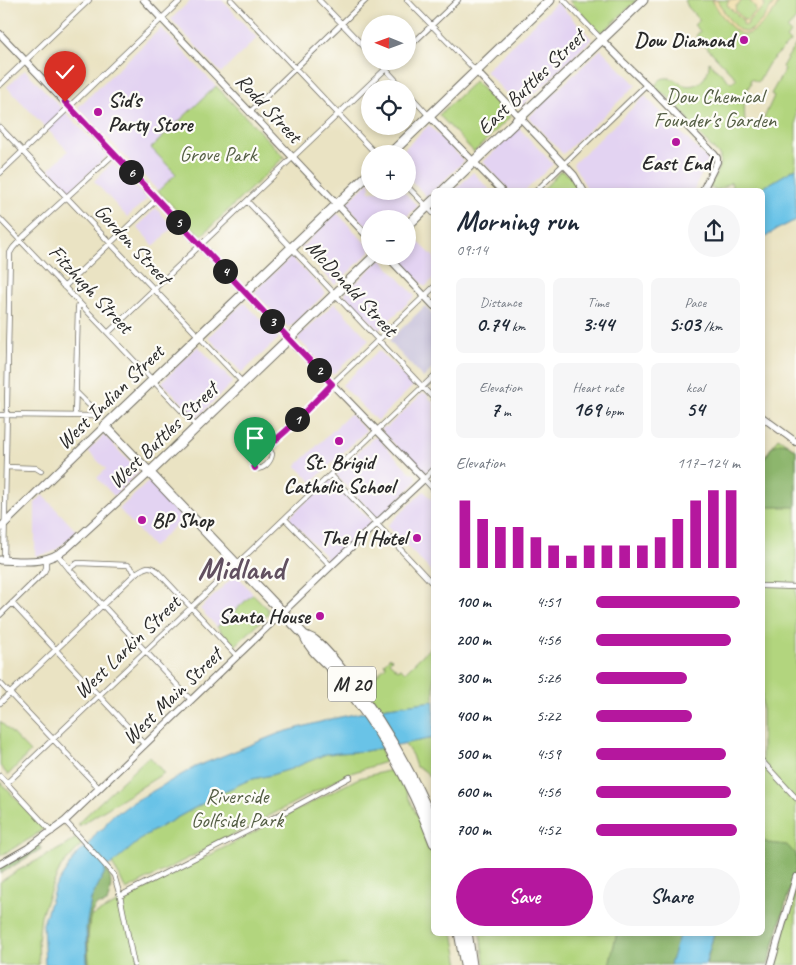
<!DOCTYPE html>
<meta charset="utf-8">
<style>
:root{--surface:#fff;--page:#f6f6f7;--text:#1f2937;--muted:#747a83;--accent:#b5179e}
body{margin:0;font-family:Caveat,sans-serif;background:var(--page);color:var(--text);height:100vh;display:flex;flex-direction:column;font-size:19px;white-space:nowrap}
*{box-sizing:border-box;margin:0}
p{font-size:16px;color:var(--muted)}
.icon{flex:none;width:28px;height:28px;fill:none;stroke:currentColor;stroke-width:2;stroke-linecap:round;stroke-linejoin:round}
.map{position:relative;flex:1;overflow:hidden}
.drawer{position:absolute;left:431px;top:188px;width:334px;height:748px;display:flex;flex-direction:column;background:var(--surface);border-radius:8px;box-shadow:0 2px 8px #0003}
.drawer>*{flex:none}
.needle{width:32px;rotate:271deg}
.buttons{position:absolute;left:361px;top:15px;display:grid;gap:10px}
.buttons a{display:grid;place-items:center;width:55px;height:55px;border-radius:50%;background:var(--surface);box-shadow:0 2px 8px #0003;font-size:25px}
.pin{position:absolute;display:grid;place-items:center;width:42px;height:42px;color:#fff;margin:-51px -21px;border-radius:50% 50% 50% 0;rotate:-45deg;box-shadow:0 0 5px #0007}
.pin .icon{rotate:45deg}
.km{position:absolute;width:25px;height:25px;margin:-12px;border-radius:50%;background:#222;color:#fff;font-size:14px;line-height:25px;text-align:center}
.round{display:grid;place-items:center;flex:none;width:52px;height:52px;border-radius:26px;background:var(--page)}
.overview{display:flex;align-items:center;justify-content:space-between;height:85px;padding:0 25px}
h1{font-size:28px;font-weight:700;line-height:38px}
.stats{display:grid;grid-template-columns:repeat(3,1fr);gap:8px;height:85px;padding:5px 25px}
.stats div{display:grid;align-content:center;border-radius:8px;background:var(--page);text-align:center}
.stats b{font-size:21px;font-weight:700}
.stats small{font-size:14px;font-weight:400}
.stats p{font-size:14px}
.chart{height:140px;padding:10px 25px}
.chart p{display:flex;justify-content:space-between}
.chart svg{width:100%;height:90px;margin-top:5px;stroke:var(--accent);stroke-width:6}
.primary-button{display:flex;gap:10px;margin-top:auto;padding:10px 25px}
.primary-button a{flex:1;height:58px;border-radius:30px;background:var(--accent);color:#fff;font-size:20px;font-weight:700;line-height:58px;text-align:center}
.primary-button a+a{background:var(--page);color:var(--text)}
ul{padding:0 25px;list-style:none;font-size:16px}
li{display:grid;grid-template-columns:80px 60px 1fr;align-items:center;height:38px}
li i{height:12px;border-radius:6px;background:var(--accent)}
.map>svg:first-child{display:block}
</style>
<div class="map">
<svg width="796" height="965" viewBox="0 0 796 965">
<rect width="100%" height="100%" fill="#fdfcf7"/>
<filter id="ink" filterUnits="userSpaceOnUse"><feTurbulence type="fractalNoise" baseFrequency=".02" numOctaves="2"/><feDisplacementMap in="SourceGraphic" scale="10" xChannelSelector="R" yChannelSelector="G"/><feConvolveMatrix kernelMatrix="1 2 1 2 8 2 1 2 1" color-interpolation-filters="sRGB"/></filter>
<filter id="wash" filterUnits="userSpaceOnUse"><feTurbulence type="fractalNoise" baseFrequency=".0096" numOctaves="4" result="noise"/><feDisplacementMap in="SourceGraphic" scale="20" xChannelSelector="R" yChannelSelector="G"/><feGaussianBlur stdDeviation="1.12" result="paint"/><feColorMatrix in="noise" values="0 0 0 0 0 0 0 0 0 0 0 0 0 0 0 0 0 1.4 0 .05"/><feComposite in="paint" operator="in"/></filter>
<g filter="url(#wash)">
<rect width="100%" height="100%" fill="#eae3c3"/>
<!-- built -->
<path fill="#e3d3f2" d="M191,0H222L257,38L221,73L171,19Z
M557,2L592,39L520,108L485,71Z
M161,28L216,86L151,148L176,174L158,191L78,107Z
M601,49L636,85L563,154L529,117Z
M25,70L107,156L70,191L49,169L68,151L7,87Z
M645,96L708,160L694,190H588L573,164Z
M429,125L464,161L427,197L408,177V154H399Z
M519,128L553,164L526,190H509L483,162Z
M112,163L147,199L127,217L94,181Z
M473,172L490,190H455Z
M370,181V191H403L418,206L404,219H370V229L346,204Z
M156,208L173,227L154,246L137,227Z
M336,214H338L370,248V252L335,285L301,248Z
M409,233L434,257V278L425,287L396,256H408V234Z
M291,257L326,293L289,328L254,292Z
M381,259L415,296L379,330L344,294Z
M244,302L279,338L242,373L208,337Z
M335,303L369,340L333,375L297,338Z
M198,346L233,382L197,418L162,382Z
M379,350L413,386L377,421L342,385Z
M423,393L428,395V397L434,403V465L425,473L420,472L387,436H385L383,432L382,428L384,427H387Z
M350,414L366,431L312,482L296,466Z
M104,435L139,472L114,496L97,478L106,469L88,451Z
M377,437H378L382,440V443L411,473L415,474L417,479L414,484L379,517L374,516L372,514L371,511L337,476V473L338,471L373,438Z
M330,480L333,481L370,520L371,523L367,529H362L337,553V557L334,561L331,562L325,559V556L296,525L292,524L290,520L291,516L327,482Z
M148,482L151,484L183,518L153,547L119,509Z
M424,491L434,502L433,573L387,526Z
M43,495L77,532L56,550L50,553L35,556V503Z
M236,574L253,594L217,627L200,609Z"/>
<!-- industrial -->
<path fill="#c6c0da" d="M425,306L434,316V367L423,378L389,341Z"/>
<!-- green -->
<path fill="#b2d57e" stroke="#6e8054" d="M569,0H637L604,31H599Z
M685,0H796V19L787,29L791,33L786,38L790,42L769,63L758,82L751,79L750,82L751,83L745,94L744,99L745,126H751L759,129L774,96L771,94L785,69L782,67C786,59 792,51 796,44V168L759,190H733L731,182C723,188 718,193 709,187C714,178 721,167 720,156L688,123V118L664,93L659,92L654,87C658,82 660,78 666,78C674,77 678,83 684,85C699,89 710,75 709,62L731,83L737,79L696,36L700,31L694,25L700,20L688,7Z
M475,81L510,117L474,152L439,115Z
M216,86L284,157L201,236L158,191L176,174L151,148Z
M560,171L565,172L582,190H543Z
M778,438L796,450V867L768,965H706L714,933L762,932V461Z
M253,594L268,609V614L235,646L217,627Z
M434,644V701L388,707L377,709L360,684L363,682L366,685L386,666L384,663L390,657L392,659L389,662L398,670L401,668L405,672Z
M0,721L30,752L8,775L0,766Z
M434,738V783C429,775 425,769 416,767L412,755L404,743Z
M381,748L385,762L348,774L218,843L126,890L119,875L112,864L146,835L227,790L249,780L271,775L291,769L326,754L365,751Z
M149,756L164,773L79,826L78,823Z
M396,769L425,833L434,860V932L453,933L459,965H89L88,938L90,917L359,778Z
M0,782L44,828L33,837L0,856Z
M76,838L82,844L61,867L52,886L41,915L38,941L39,965H0V882L17,871L63,847Z
M796,888V965H774Z
M480,933H617L609,965H485Z"/>
<!-- forest -->
<path fill="#8db66d" stroke="#5c704c" d="M779,443L787,444L796,450V507H764L763,559V461L772,447Z
M763,840L768,843L787,845L796,855V867L768,965H706L714,933L762,932Z
M40,844L41,849L0,874V868Z
M105,868C114,880 111,889 107,903L102,905L98,904C84,916 88,948 89,965H87L86,927L91,899L105,872Z
M617,933H680L670,965H609Z"/>
<!-- sand -->
<path fill="#eeda9e" stroke="#8c8264" d="M712,0H717C722,8 735,33 746,32C756,31 771,8 776,0H780C778,4 775,10 772,14C768,19 754,33 748,34C734,38 718,10 712,0Z
M729,0H743L736,6L735,10L744,20H747L756,11L755,7L749,0H763L765,6L748,21V24L745,26L743,24V21L727,5Z"/>
<!-- water -->
<path fill="#69c3e7" stroke="#4a7789" d="M796,168V220L774,231L763,239L762,190H759Z
M434,701V738L366,751L326,754L291,769L271,775L249,780L227,790L146,835L111,865H109L105,868V872L91,899L86,927L87,965H45L43,924L55,887L77,854L83,848H86L90,844V842L98,831L104,828L108,820L115,813L121,811L130,804L195,767L280,733L331,719L388,707Z
M680,932L714,933L705,965H670Z"/>
</g>
<g filter="url(#ink)">
<g fill="none" stroke-linecap="round" stroke-linejoin="round">
<!-- street casing -->
<g stroke="#6e6b60" stroke-width="6">
<path id="street" d="M231,0L376,154
M319,0L370,53
M407,0L476,71
M564,0L601,39
M408,48L458,0
M378,61L404,89
M0,85L89,0
M408,93L429,116
M250,112L366,0
M0,127L243,383
M0,173L181,0
M408,187L434,214
M537,190L647,84
M247,201L434,399
M0,219L197,427
M64,287L157,199
M108,333L394,61
M0,415L94,416L96,415L93,409L76,392
M75,416L78,309L79,302
M268,447L272,454C271,462 263,471 255,468L253,462L254,459L287,429L332,384L434,287
M6,467L36,468L41,471
M434,469L424,479L434,490
M331,475L431,582L434,580
M285,519L331,566
M58,555L69,569L74,565L78,563L128,565L136,573
M4,560L10,253L13,248L24,236L114,154
M69,569L191,700
M762,586L796,587
M12,603L145,745
M0,615L44,572L46,568V560
M0,683L99,788
M0,703L136,573C144,568 149,564 156,570L237,656
M762,761L796,798
M0,776L52,832
M7,783L434,376
M65,821L114,875L120,896L134,965
M120,896L279,815L350,777"/>
</g>
<!-- secondary casing -->
<g stroke="#6e6b60" stroke-width="8">
<path id="secondary" d="M144,0L370,239
M0,34L332,384L424,479L331,566L65,821L28,848L0,864
M601,39L624,63L653,91L714,154L717,158V162L703,190
M476,71L574,175L583,190
M429,116L501,190
M387,256L434,306
M762,417L796,442
M771,965L796,877"/>
</g>
<!-- primary casing -->
<g stroke="#6e6b60" stroke-width="9">
<path id="primary" d="M0,528L105,426
M0,560C25,561 46,565 67,548L150,472"/>
</g>
<!-- highway casing -->
<g stroke="#6e6b60" stroke-width="11">
<path id="highway" d="M390,154L550,0
M370,173L105,426L304,635C307,637 311,638 314,640C326,649 336,663 345,674C382,720 411,771 434,825
M444,190L643,0
M408,225L434,200
M150,472L375,256
M304,635C311,652 324,660 336,673C343,682 350,691 357,701C389,744 415,792 434,843
M459,932L465,965
M467,932L472,965"/>
</g>
<!-- street -->
<use href="#street" stroke="#fff" stroke-width="4.5"/>
<!-- secondary -->
<use href="#secondary" stroke="#fff" stroke-width="6"/>
<!-- primary -->
<use href="#primary" stroke="#fff" stroke-width="7"/>
<!-- highway -->
<use href="#highway" stroke="#fff" stroke-width="9"/>
</g>
</g>
<g fill="none" stroke-linecap="round" stroke-linejoin="round" filter="url(#ink)">
<!-- route casing -->
<g stroke="#fff" stroke-width="10">
<path id="route" d="M65,102L332,384L287,430L254,459L253,462L255,468"/>
</g>
<!-- route -->
<use href="#route" stroke="#b5179e" stroke-width="6"/>
</g>
<!-- markers -->
<g fill="#b5179e" stroke="#fdfcf7" stroke-width="2">
<circle cx="744" cy="40" r="5"/>
<circle cx="98" cy="112" r="5"/>
<circle cx="676" cy="142" r="5"/>
<circle cx="339" cy="441" r="5"/>
<circle cx="142" cy="520" r="5"/>
<circle cx="417" cy="538" r="5"/>
<circle cx="320" cy="616" r="5"/>
</g>
<g text-anchor="middle" dominant-baseline="central" stroke-width="4.5" stroke-linejoin="round" paint-order="stroke">
<!-- shield labels -->
<rect fill="#fdfcf7" stroke="#6a6a68" stroke-width="1" x="328" y="666.5" width="48" height="35" rx="4"/>
<g font-size="20" font-weight="bold" fill="#2b2b2b">
<text x="352" y="684">M 20</text>
</g>
<!-- poi labels -->
<g font-size="21" font-weight="bold" fill="#2b2b2b" stroke="#fdfcf7" text-anchor="end">
<text x="734" y="40">Dow Diamond</text>
<text x="108" y="100" text-anchor="start">Sid's<tspan x="108" dy="24">Party Store</tspan></text>
<text x="676" y="163" text-anchor="middle">East End</text>
<text x="339" y="462" text-anchor="middle">St. Brigid<tspan x="339" dy="24">Catholic School</tspan></text>
<text x="152" y="520" text-anchor="start">BP Shop</text>
<text x="407" y="538">The H Hotel</text>
<text x="310" y="616">Santa House</text>
</g>
<!-- street labels -->
<g font-size="21" fill="#2b2b2b" stroke="#fdfcf7">
<text transform="translate(531 82) rotate(-44)">East Buttles Street</text>
<text transform="translate(269 108) rotate(47)">Rodd Street</text>
<text transform="translate(133 244) rotate(47)">Gordon Street</text>
<text transform="translate(352 288) rotate(47)">McDonald Street</text>
<text transform="translate(91 289) rotate(47)">Fitzhugh Street</text>
<text transform="translate(110 397) rotate(-44)">West Indian Street</text>
<text transform="translate(163 435) rotate(-44)">West Buttles Street</text>
<text transform="translate(127 647) rotate(-44)">West Larkin Street</text>
<text transform="translate(172 696) rotate(-44)">West Main Street</text>
</g>
<!-- park labels -->
<g font-size="21" fill="#545e44" stroke="#fdfcf7">
<text x="715" y="96">Dow Chemical<tspan x="715" dy="24">Founder's Garden</tspan></text>
<text x="218" y="154">Grove Park</text>
<text x="237" y="796">Riverside<tspan x="237" dy="24">Golfside Park</tspan></text>
</g>
<!-- town labels -->
<g font-size="31" font-weight="bold" fill="#615060" stroke="#fdfcf7">
<text x="241" y="568">Midland</text>
</g>
</g>
</svg>
<div class="buttons">
<a><svg class="needle" viewBox="-14 -14 28 28"><path d="M0-13l5 13h-10z" fill="#e53935"/><path d="M0 13l5-13h-10z" fill="#747a83"/></svg></a>
<a><svg class="icon" aria-label="locate" viewBox="0 0 24 24"><circle cx="12" cy="12" r="6"/><path d="M12 2v4M12 18v4M2 12h4M18 12h4"/></svg></a>
<a>+</a>
<a>−</a>
</div>
<div class="pin" style="left:255px;top:468px;background:#1e9e55"><svg class="icon" aria-label="arrive" viewBox="0 0 24 24"><path d="M6 21V4h12l-3 4 3 4H6"/></svg></div>
<div class="pin" style="left:65px;top:102px;background:#d93025"><svg class="icon" aria-label="check" viewBox="0 0 24 24"><path d="M5 12l5 5 9-10"/></svg></div>
<b class="km" style="left:297px;top:419px">1</b>
<b class="km" style="left:319px;top:370px">2</b>
<b class="km" style="left:272px;top:321px">3</b>
<b class="km" style="left:225px;top:271px">4</b>
<b class="km" style="left:178px;top:222px">5</b>
<b class="km" style="left:131px;top:172px">6</b>
<section class="drawer">
<div class="overview"><div><h1>Morning run</h1><p>09:14</p></div><a class="round"><svg class="icon" aria-label="share" viewBox="0 0 24 24"><path d="M12 15V3M7 8l5-5 5 5M5 13v7h14v-7"/></svg></a></div>
<div class="stats">
<div><p>Distance</p><b>0.74<small> km</small></b></div>
<div><p>Time</p><b>3:44</b></div>
<div><p>Pace</p><b>5:03<small> /km</small></b></div>
</div>
<div class="stats">
<div><p>Elevation</p><b>7<small> m</small></b></div>
<div><p>Heart rate</p><b>169<small> bpm</small></b></div>
<div><p>kcal</p><b>54</b></div>
</div>
<div class="chart"><p><span>Elevation</span>117–124 m</p>
<svg viewBox="0 0 160 44" preserveAspectRatio="none"><path d="M5 44V11M15 44V20M25 44V24M35 44V24M45 44V29M55 44V33M65 44V38M75 44V33M85 44V33M95 44V33M105 44V33M115 44V29M125 44V20M135 44V11M145 44V6M155 44V6"/></svg>
</div>
<ul>
<li><b>100 m</b>4:51<i style="width:100%"></i></li>
<li><b>200 m</b>4:56<i style="width:94%"></i></li>
<li><b>300 m</b>5:26<i style="width:63%"></i></li>
<li><b>400 m</b>5:22<i style="width:67%"></i></li>
<li><b>500 m</b>4:59<i style="width:90%"></i></li>
<li><b>600 m</b>4:56<i style="width:94%"></i></li>
<li><b>700 m</b>4:52<i style="width:98%"></i></li>
</ul>
<div class="primary-button"><a>Save</a><a>Share</a></div>
</section>
</div>
